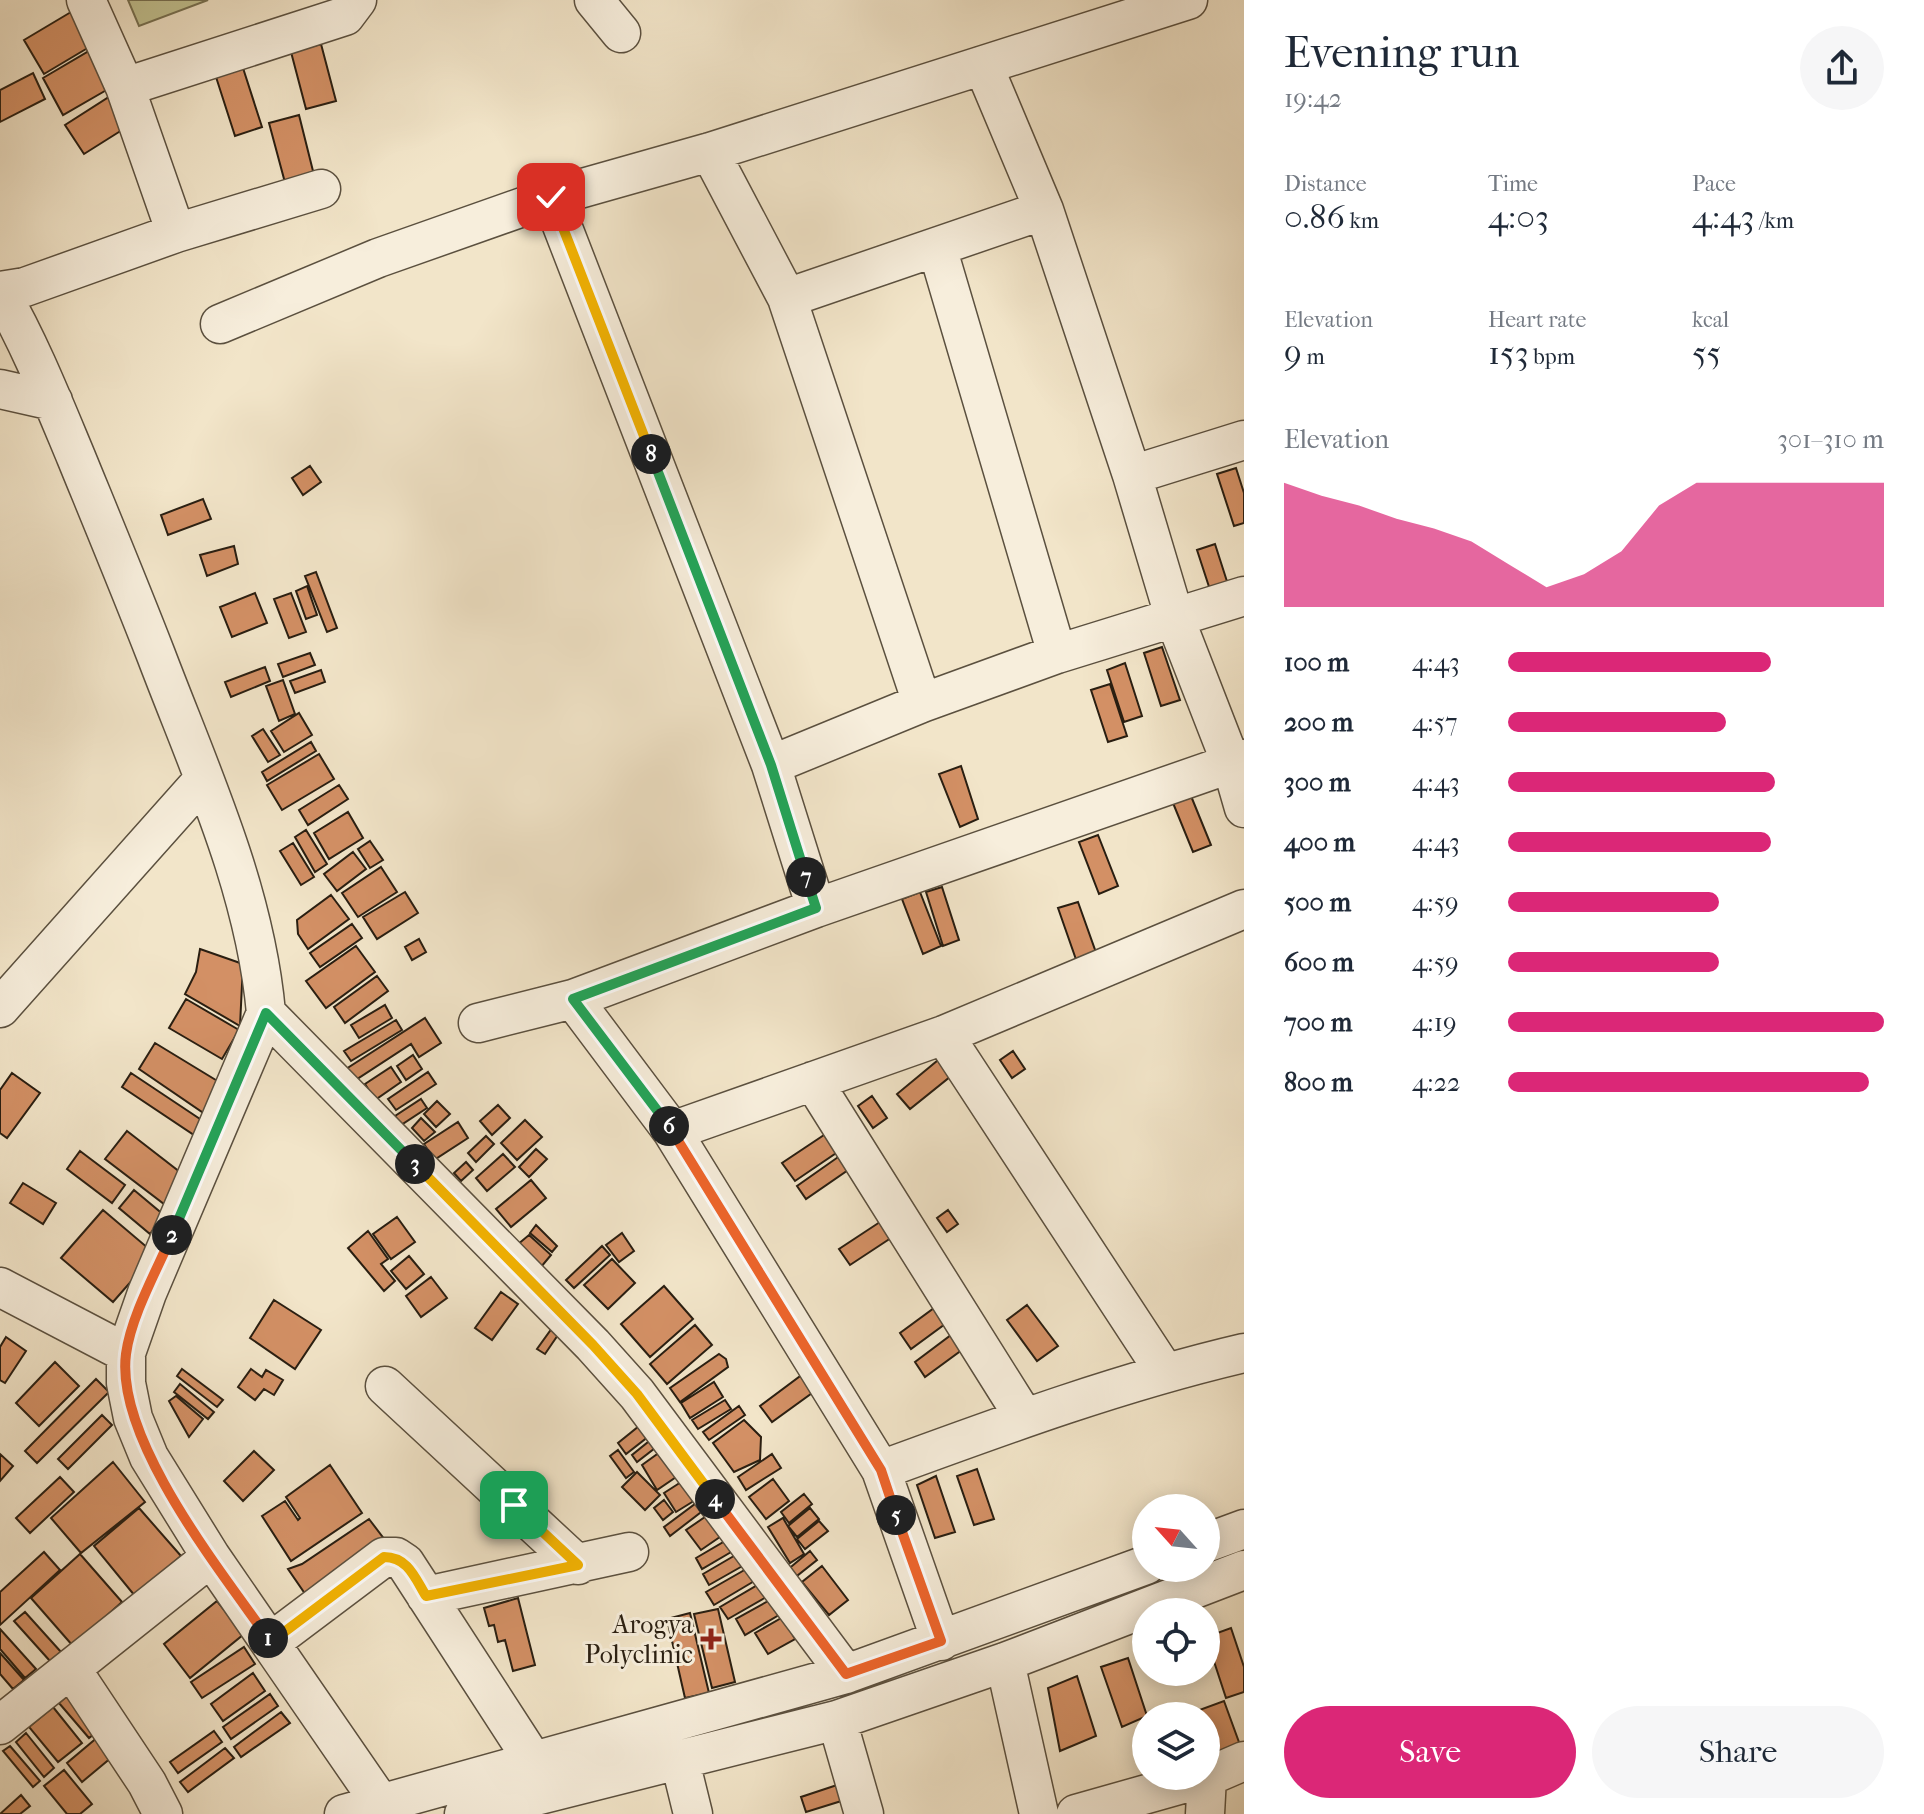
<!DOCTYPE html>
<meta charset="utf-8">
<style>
:root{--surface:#fff;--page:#f6f6f7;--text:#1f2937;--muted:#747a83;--accent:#db2777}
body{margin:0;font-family:"IM FELL French Canon",serif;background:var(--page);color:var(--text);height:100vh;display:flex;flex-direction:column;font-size:30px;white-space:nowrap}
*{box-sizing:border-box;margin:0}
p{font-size:26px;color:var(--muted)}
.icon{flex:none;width:44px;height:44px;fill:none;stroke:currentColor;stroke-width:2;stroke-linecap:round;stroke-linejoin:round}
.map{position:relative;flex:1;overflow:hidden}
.details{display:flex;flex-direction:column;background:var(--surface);width:680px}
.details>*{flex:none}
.needle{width:52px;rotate:297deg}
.buttons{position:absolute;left:1132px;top:1494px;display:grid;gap:16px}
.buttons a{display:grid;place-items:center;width:88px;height:88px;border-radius:50%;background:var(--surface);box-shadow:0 4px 20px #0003;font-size:40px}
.pin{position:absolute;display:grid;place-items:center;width:68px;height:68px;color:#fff;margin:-34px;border-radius:16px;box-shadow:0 4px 12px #0006}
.km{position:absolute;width:40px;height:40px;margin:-20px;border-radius:50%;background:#222;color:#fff;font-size:22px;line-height:40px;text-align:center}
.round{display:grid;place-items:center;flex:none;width:84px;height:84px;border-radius:42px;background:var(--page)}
.headline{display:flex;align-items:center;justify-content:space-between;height:136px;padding:0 40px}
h1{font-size:44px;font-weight:600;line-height:60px}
.figures{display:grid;grid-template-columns:repeat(3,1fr);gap:12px;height:136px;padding:8px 40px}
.figures div{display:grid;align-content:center}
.figures b{font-size:34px;font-weight:600}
.figures small{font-size:22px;font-weight:400}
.figures p{font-size:22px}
.chart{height:224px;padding:16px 40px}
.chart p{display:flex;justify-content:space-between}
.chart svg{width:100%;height:144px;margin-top:8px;fill:var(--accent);opacity:.7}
.action{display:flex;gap:16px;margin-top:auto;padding:16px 40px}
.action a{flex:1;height:92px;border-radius:48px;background:var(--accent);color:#fff;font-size:32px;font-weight:600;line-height:92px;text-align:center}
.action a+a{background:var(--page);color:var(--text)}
ul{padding:0 40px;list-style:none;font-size:26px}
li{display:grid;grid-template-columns:128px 96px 1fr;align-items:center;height:60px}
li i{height:20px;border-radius:10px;background:var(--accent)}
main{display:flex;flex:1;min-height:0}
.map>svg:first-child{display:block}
</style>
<main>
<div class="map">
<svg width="1244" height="1814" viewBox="0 0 1244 1814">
<rect width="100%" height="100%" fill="#f2e5c9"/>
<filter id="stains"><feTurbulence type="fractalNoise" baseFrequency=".0025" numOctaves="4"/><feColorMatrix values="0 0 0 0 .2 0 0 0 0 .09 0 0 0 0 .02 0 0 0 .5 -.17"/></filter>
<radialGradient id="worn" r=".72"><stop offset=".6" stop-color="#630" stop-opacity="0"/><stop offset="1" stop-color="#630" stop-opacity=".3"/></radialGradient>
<!-- green -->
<path fill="#c2c291" stroke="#767051" stroke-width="2" d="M128,0H208L139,26Z"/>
<!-- building -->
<path fill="#d39065" stroke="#291e11" stroke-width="2" d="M71,12L91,46L44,74L24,40Z
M321,44L336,101L306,109L291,52Z
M89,51L110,88L63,115L43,78Z
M243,68L262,127L235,136L216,77Z
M33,73L45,99L0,122V90Z
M112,95L130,125L84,154L65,125Z
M299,115L316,183L287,190L269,123Z
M310,466L321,482L303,495L292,478Z
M1236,468L1244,493V523L1234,526L1217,474Z
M203,499L211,519L168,535L161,515Z
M1215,544L1232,597L1214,602L1197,550Z
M234,546L238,564L207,576L200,555Z
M316,572L337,628L327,632L305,576Z
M307,586L317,615L306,619L296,591Z
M255,593L267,623L232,637L220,607Z
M291,593L306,632L289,638L274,599Z
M1162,647L1180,700L1161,706L1144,653Z
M310,653L315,665L283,677L278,664Z
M1125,663L1142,716L1124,722L1107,670Z
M265,667L270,681L231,697L225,682Z
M321,670L325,682L295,693L290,681Z
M283,680L295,714L279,721L266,686Z
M1110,684L1127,736L1108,742L1091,690Z
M299,713L312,735L284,752L271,731Z
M263,729L280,755L268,762L252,736Z
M311,742L316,751L267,781L262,772Z
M319,754L334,779L282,810L267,785Z
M961,766L978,819L960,827L939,774Z
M339,785L348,799L308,825L299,810Z
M1191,796L1211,845L1193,852L1173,803Z
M348,812L363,838L329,859L314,833Z
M306,830L327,864L315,872L295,837Z
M1098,835L1118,886L1099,894L1079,842Z
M370,841L383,860L370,868L358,849Z
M293,843L314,877L301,885L280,851Z
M353,852L366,869L337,891L324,874Z
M381,867L397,892L358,917L342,893Z
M942,887L959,940L943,946L926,892Z
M405,892L418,913L377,939L363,917Z
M920,892L941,946L923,954L902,899Z
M331,895L349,919L308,949L298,934L297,920Z
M1078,902L1099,961L1079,968L1058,908Z
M352,924L362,938L320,967L310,953Z
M419,939L426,952L412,960L405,947Z
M356,946L375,972L326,1008L306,981Z
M200,949L243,964L240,1026L185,994L196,972Z
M377,976L388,991L345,1023L334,1007Z
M186,999L239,1030L222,1059L169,1028Z
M385,1005L392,1018L359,1038L351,1025Z
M425,1018L441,1043L419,1057L411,1044L354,1081L346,1069Z
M396,1020L402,1030L351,1061L344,1051Z
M155,1043L224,1085L205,1114L139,1069Z
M1013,1051L1025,1069L1012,1078L1000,1060Z
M413,1055L422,1069L406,1080L397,1066Z
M943,1056L956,1072L910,1109L897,1094Z
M391,1067L401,1082L375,1100L365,1084Z
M428,1072L436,1084L396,1110L388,1099Z
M12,1073L40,1093L7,1138L0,1133V1090Z
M131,1073L203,1121L194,1135L122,1087Z
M872,1096L887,1118L873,1128L858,1106Z
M421,1099L427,1108L401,1125L395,1116Z
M437,1101L450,1114L436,1127L424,1114Z
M498,1105L510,1118L492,1135L480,1121Z
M421,1118L435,1132L424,1141L412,1128Z
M525,1120L542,1137L517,1160L501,1143Z
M458,1122L468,1138L434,1160L424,1144Z
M127,1131L185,1176L164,1204L105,1159Z
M830,1131L845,1147L795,1181L782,1163Z
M486,1136L494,1144L476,1162L468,1153Z
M536,1149L547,1159L529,1177L519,1167Z
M80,1151L125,1185L112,1203L67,1169Z
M503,1154L515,1167L487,1191L476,1178Z
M841,1155L851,1168L806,1199L797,1186Z
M466,1162L473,1170L461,1181L454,1173Z
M531,1180L546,1198L511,1227L496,1209Z
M23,1183L56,1203L43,1224L10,1203Z
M134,1190L165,1216L150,1234L119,1208Z
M103,1210L155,1254L113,1302L61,1258Z
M948,1210L958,1224L947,1232L937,1218Z
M397,1217L415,1242L391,1259L373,1234Z
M886,1218L897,1234L850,1265L839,1249Z
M536,1225L557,1246L552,1252L530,1233Z
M368,1231L388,1259L381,1264L395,1281L384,1291L348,1248Z
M622,1233L634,1251L619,1262L606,1245Z
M529,1235L551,1255L541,1267L517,1245Z
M602,1246L610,1255L574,1288L566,1280Z
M409,1256L424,1274L406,1289L391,1271Z
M612,1259L635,1283L608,1309L584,1285Z
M431,1277L447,1298L421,1317L406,1296Z
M664,1286L693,1319L650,1357L621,1324Z
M501,1292L518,1304L492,1340L475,1328Z
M274,1300L321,1330L295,1369L250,1338Z
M945,1300L956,1316L911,1349L900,1333Z
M1027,1305L1058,1346L1037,1361L1007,1320Z
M555,1324L562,1329L545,1354L537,1349Z
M695,1325L712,1345L667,1384L650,1364Z
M959,1329L970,1344L925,1377L915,1362Z
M6,1337L26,1351L5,1383L0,1380V1347Z
M719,1354L726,1359L728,1367L680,1402L670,1388Z
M55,1362L79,1386L39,1426L16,1403Z
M182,1369L223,1400L217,1407L177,1376Z
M251,1369L262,1377L266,1370L283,1380L274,1395L264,1389L255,1400L238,1387Z
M807,1371L819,1388L772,1422L760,1406Z
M96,1379L109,1392L37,1463L25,1451Z
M714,1382L723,1397L690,1418L681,1403Z
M180,1384L214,1412L208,1419L174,1392Z
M176,1396L203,1419L189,1437L169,1401Z
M725,1400L731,1409L698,1429L692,1420Z
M739,1406L745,1415L709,1440L703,1432Z
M102,1415L112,1425L68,1469L58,1459Z
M649,1418L658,1429L626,1454L618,1443Z
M744,1420L761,1437L760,1460L734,1472L713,1443Z
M658,1434L664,1441L637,1462L632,1455Z
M667,1447L682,1473L657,1490L642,1465Z
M618,1450L634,1472L626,1478L610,1456Z
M254,1451L274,1470L243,1501L224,1481Z
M0,1454L13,1466L0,1481Z
M772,1454L781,1468L746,1490L738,1477Z
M113,1462L145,1502L81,1553L51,1518Z
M330,1465L362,1513L291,1561L262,1516L285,1501L298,1520L300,1518L286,1497Z
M977,1469L994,1519L974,1525L957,1476Z
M637,1472L660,1495L645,1510L622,1487Z
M692,1475L705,1494L676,1512L664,1493Z
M936,1476L955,1532L935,1538L917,1485Z
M60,1477L74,1492L30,1533L16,1518Z
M773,1479L789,1501L766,1519L749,1497Z
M804,1494L812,1504L789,1523L781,1512Z
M703,1498L709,1506L670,1536L664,1527Z
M664,1500L673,1512L663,1520L654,1508Z
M139,1508L181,1556L135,1596L94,1546Z
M810,1508L819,1519L797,1537L788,1526Z
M715,1510L730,1530L701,1550L686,1530Z
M783,1518L804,1554L790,1563L768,1527Z
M369,1519L388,1544L308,1598L288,1569L302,1564Z
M819,1521L828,1531L805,1549L797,1539Z
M732,1537L738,1548L702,1569L696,1558Z
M810,1551L817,1560L793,1579L786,1571Z
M44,1552L60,1570L0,1625V1592Z
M739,1553L746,1564L709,1585L703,1574Z
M80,1554L122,1602L73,1646L31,1598Z
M822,1566L848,1600L829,1615L802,1582Z
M748,1568L756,1580L714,1605L706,1592Z
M761,1583L768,1596L728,1619L720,1607Z
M518,1598L535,1665L513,1671L505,1640L498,1642L494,1625L489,1626L484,1608Z
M770,1600L779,1615L745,1635L736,1619Z
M217,1601L244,1634L190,1678L164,1644Z
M718,1609L735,1682L712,1688L694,1614Z
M25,1612L61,1652L50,1661L14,1621Z
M690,1613L709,1693L685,1698L667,1619Z
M783,1617L795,1639L768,1654L755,1633Z
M1231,1628L1244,1667V1692L1226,1698L1206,1637Z
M0,1629L36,1669L25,1678L0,1649Z
M244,1647L255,1664L202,1698L191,1682Z
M0,1653L24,1680L13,1689L0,1674Z
M1128,1658L1147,1716L1122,1727L1101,1667Z
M253,1673L265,1691L223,1721L211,1704Z
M1077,1676L1096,1736L1060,1751L1048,1688Z
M69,1694L99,1730L89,1738L59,1703Z
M270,1694L278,1706L231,1739L223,1727Z
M1224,1701L1244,1756L1214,1767L1206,1745V1716H1196L1194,1712Z
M53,1707L82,1743L58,1762L29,1727Z
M281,1712L290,1723L241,1757L234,1747Z
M105,1731L118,1752L82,1782L67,1763Z
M214,1731L222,1742L178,1773L170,1762Z
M26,1733L54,1768L44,1777L16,1742Z
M10,1746L40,1781L33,1787L3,1751Z
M225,1748L234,1758L188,1792L180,1782Z
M64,1770L92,1804L80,1814H67L44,1786Z
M846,1782L851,1798L806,1812L801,1797Z
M21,1795L30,1806L20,1814H0Z"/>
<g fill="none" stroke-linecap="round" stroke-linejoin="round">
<!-- minor casing -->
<g stroke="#5b503f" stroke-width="41">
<path id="minor" d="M86,0L125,87L176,233
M594,0L621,33
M983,65L1044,210L1132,475L1175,619L1231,763L1244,808
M125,87L345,16L357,0
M710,152L787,298L922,703
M551,197L771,765L816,908
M937,247L1057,654
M0,291L25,287L176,233L321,189
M0,292C30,344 53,402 76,457C103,523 130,588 156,655C200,771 255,888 266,1013L147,1293L126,1353V1383L133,1418L149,1457L211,1557L388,1814
M787,298L1044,210
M220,324L378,258L551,197L710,152L1188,0
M0,389L53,401
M1132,475L1244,440
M771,765L922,703L1057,654L1244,596
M573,999L672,1131L881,1470
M0,1008L204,779
M266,1013L593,1345L637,1394L846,1674
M478,1023L573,999L816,908L1244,759
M944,1035L1164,1371
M813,1081L1024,1417
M672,1131L944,1035L1244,909
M0,1287L126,1353
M385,1386L578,1565
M1206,1543L1244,1529
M426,1596L629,1552
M941,1641L881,1470C1001,1426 1120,1382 1244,1353
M271,1642L384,1557H396L405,1563L532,1759
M1005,1662L1039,1814
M72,1670L147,1783L163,1814
M837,1720L864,1814
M0,1725L211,1557
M680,1761L693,1814
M344,1814L846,1674L1146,1565
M464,1814L837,1720L1005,1662L1244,1570
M1076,1814L1207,1777L1244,1761
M1205,1814L1207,1777"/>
</g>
<!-- minor -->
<use href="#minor" stroke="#f7eedc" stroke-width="38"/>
</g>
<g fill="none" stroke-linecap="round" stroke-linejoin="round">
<!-- split-1 casing -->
<g stroke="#fff" stroke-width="16">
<path id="split-1" d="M268,1638L271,1642L384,1557C408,1557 415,1578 426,1596L578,1565L514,1505"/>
</g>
<!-- split-2 casing -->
<g stroke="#fff" stroke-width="16">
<path id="split-2" d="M172,1235C157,1270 131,1316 126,1354C115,1439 220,1570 268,1638"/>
</g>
<!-- split-3 casing -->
<g stroke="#fff" stroke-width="16">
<path id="split-3" d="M172,1235L266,1013L415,1164"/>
</g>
<!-- split-4 casing -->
<g stroke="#fff" stroke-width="16">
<path id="split-4" d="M415,1164L593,1345L637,1394L715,1499"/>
</g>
<!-- split-5 casing -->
<g stroke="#fff" stroke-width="16">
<path id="split-5" d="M715,1499L846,1674L941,1641L896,1515"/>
</g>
<!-- split-6 casing -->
<g stroke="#fff" stroke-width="16">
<path id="split-6" d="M669,1126L881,1470L896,1515"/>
</g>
<!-- split-7 casing -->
<g stroke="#fff" stroke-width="16">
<path id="split-7" d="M669,1126L573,999L816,908L806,877"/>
</g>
<!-- split-8 casing -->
<g stroke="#fff" stroke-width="16">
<path id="split-8" d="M651,454L771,765L806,877"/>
</g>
<!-- split-9 casing -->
<g stroke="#fff" stroke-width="16">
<path id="split-9" d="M551,197L651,454"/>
</g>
<!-- split-1 -->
<use href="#split-1" stroke="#f5b400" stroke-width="10"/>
<!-- split-2 -->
<use href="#split-2" stroke="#f0652b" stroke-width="10"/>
<!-- split-3 -->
<use href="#split-3" stroke="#22a559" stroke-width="10"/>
<!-- split-4 -->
<use href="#split-4" stroke="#f5b400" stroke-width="10"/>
<!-- split-5 -->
<use href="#split-5" stroke="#f0652b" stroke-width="10"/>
<!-- split-6 -->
<use href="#split-6" stroke="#f0652b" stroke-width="10"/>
<!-- split-7 -->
<use href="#split-7" stroke="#22a559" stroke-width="10"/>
<!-- split-8 -->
<use href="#split-8" stroke="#22a559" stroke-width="10"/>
<!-- split-9 -->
<use href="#split-9" stroke="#f5b400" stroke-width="10"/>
</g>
<!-- markers -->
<path fill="#8f2418" stroke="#f7eedc" stroke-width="3" d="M707 1627h8v8h8v8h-8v8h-8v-8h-8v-8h8z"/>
<g text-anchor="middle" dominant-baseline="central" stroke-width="6" stroke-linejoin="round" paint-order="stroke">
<!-- poi labels -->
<g font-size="26" fill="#291e11" stroke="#f7eedc" text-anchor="end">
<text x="693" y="1624">Arogya<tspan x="693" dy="30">Polyclinic</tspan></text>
</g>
</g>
<rect width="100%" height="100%" filter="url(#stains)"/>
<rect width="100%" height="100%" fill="url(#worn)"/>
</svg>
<div class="buttons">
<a><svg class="needle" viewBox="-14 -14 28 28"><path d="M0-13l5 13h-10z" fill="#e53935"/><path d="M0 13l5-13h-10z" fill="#747a83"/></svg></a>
<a><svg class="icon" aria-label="locate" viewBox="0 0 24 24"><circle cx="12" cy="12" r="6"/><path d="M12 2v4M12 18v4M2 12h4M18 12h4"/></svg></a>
<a><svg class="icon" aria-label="layers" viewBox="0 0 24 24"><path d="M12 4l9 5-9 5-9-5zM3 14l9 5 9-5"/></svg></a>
</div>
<div class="pin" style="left:514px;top:1505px;background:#1e9e55"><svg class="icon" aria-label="arrive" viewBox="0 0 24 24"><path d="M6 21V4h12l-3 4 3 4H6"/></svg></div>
<div class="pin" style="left:551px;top:197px;background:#d93025"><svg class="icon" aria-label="check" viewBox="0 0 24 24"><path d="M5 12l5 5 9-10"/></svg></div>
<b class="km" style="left:268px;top:1638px">1</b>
<b class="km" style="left:172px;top:1235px">2</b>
<b class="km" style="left:415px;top:1164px">3</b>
<b class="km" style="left:715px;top:1499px">4</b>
<b class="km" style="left:896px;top:1515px">5</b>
<b class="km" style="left:669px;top:1126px">6</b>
<b class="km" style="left:806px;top:877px">7</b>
<b class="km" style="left:651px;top:454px">8</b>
</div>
<section class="details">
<div class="headline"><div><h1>Evening run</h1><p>19:42</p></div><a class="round"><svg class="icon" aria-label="share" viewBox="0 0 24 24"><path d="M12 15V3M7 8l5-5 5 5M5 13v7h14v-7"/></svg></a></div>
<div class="figures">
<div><p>Distance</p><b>0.86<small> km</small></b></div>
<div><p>Time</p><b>4:03</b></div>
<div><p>Pace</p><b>4:43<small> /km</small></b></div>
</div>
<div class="figures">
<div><p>Elevation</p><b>9<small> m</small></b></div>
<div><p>Heart rate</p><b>153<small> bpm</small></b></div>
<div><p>kcal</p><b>55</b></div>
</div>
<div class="chart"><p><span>Elevation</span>301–310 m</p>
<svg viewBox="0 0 160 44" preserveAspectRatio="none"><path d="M0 44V6L10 10L20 13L30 17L40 20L50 24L60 31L70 38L80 34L90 27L100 13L110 6L120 6L130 6L140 6L150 6L160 6V44z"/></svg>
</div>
<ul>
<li><b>100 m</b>4:43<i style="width:70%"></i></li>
<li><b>200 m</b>4:57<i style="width:58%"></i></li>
<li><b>300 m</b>4:43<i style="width:71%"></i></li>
<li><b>400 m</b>4:43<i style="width:70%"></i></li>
<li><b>500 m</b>4:59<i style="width:56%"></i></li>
<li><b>600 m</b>4:59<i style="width:56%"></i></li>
<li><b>700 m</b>4:19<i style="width:100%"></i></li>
<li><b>800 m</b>4:22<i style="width:96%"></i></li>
</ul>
<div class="action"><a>Save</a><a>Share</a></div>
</section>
</main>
